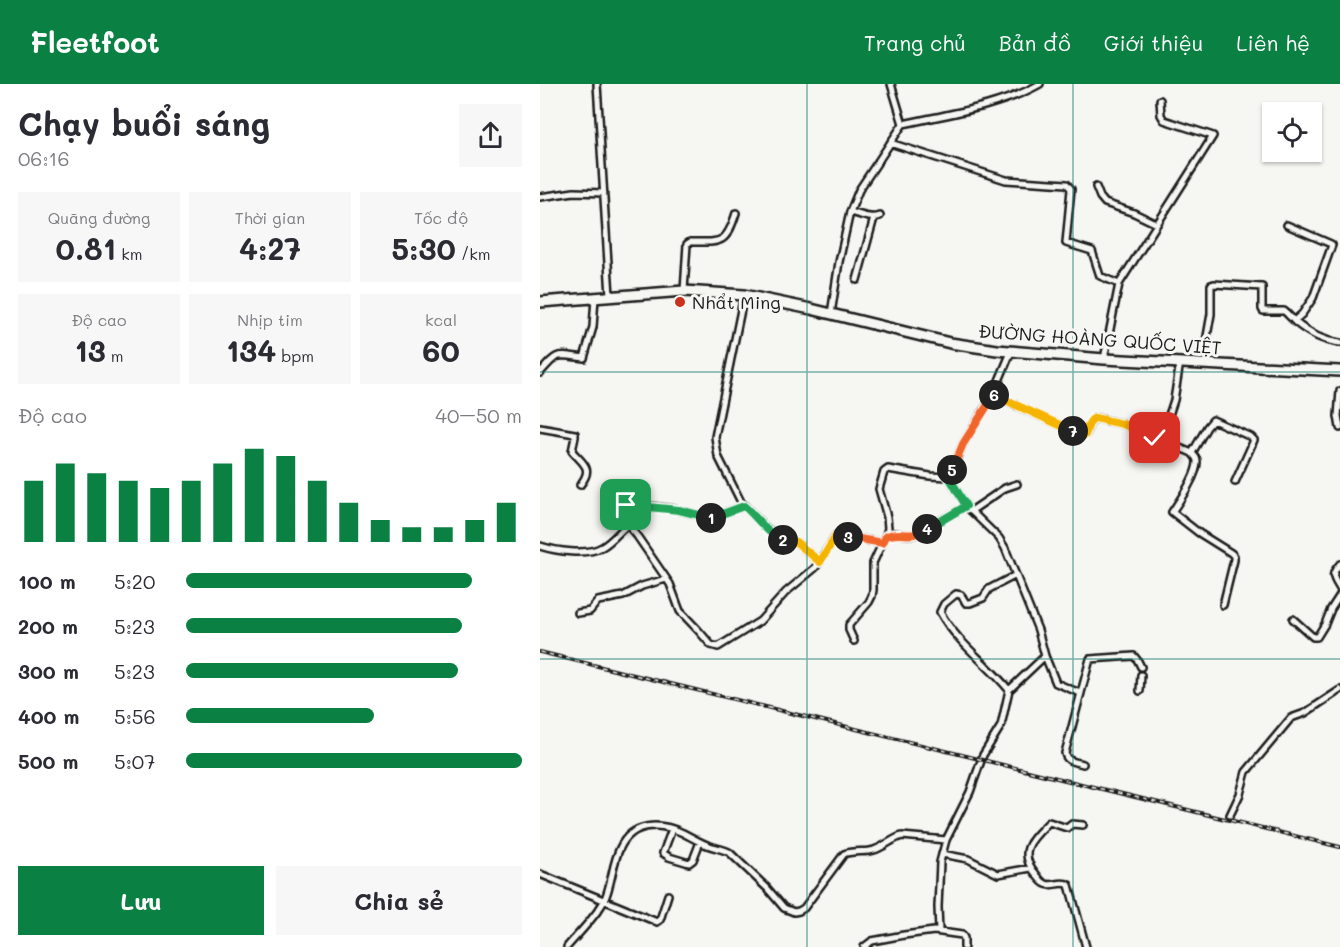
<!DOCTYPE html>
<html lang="vi">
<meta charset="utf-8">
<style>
:root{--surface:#fff;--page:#f7f7f7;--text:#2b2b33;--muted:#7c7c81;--accent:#0b8043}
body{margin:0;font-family:Mali,sans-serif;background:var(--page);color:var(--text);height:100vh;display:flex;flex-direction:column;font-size:22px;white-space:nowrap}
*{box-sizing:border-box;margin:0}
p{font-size:20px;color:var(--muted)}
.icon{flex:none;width:33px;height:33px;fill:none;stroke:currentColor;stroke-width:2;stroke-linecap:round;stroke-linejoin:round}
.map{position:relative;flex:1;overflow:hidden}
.details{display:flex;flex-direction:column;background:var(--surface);width:540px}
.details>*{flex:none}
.fabs{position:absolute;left:722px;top:18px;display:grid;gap:12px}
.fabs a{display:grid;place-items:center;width:60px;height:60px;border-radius:0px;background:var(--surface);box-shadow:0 2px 4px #0004;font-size:30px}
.pin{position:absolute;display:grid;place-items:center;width:51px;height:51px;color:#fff;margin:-26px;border-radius:12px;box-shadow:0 3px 9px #0006}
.km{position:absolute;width:30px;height:30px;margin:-15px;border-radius:50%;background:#222;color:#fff;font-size:16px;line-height:30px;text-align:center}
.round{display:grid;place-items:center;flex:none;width:63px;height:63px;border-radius:0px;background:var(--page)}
.overview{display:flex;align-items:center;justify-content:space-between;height:102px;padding:0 18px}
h1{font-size:33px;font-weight:700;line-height:45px}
.metrics{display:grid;grid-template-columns:repeat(3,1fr);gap:9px;height:102px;padding:6px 18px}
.metrics div{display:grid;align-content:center;border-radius:0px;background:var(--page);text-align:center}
.metrics b{font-size:30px;font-weight:700}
.metrics small{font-size:16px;font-weight:400}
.metrics p{font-size:16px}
.chart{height:168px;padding:12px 18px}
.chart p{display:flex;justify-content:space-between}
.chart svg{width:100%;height:108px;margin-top:6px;stroke:var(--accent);stroke-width:6}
.primary-button{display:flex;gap:12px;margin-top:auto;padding:12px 18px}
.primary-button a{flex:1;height:69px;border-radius:0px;background:var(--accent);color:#fff;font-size:24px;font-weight:700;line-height:69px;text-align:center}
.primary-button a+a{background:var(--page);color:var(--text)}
ul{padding:0 18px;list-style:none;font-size:20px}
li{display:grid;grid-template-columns:96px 72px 1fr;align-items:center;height:45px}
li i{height:15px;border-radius:8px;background:var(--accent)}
header{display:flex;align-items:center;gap:36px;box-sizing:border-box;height:84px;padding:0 30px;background:var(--accent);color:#fff}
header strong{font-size:28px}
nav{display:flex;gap:33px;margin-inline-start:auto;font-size:21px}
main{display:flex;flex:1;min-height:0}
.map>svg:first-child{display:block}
</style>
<header>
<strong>Fleetfoot</strong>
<nav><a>Trang chủ</a><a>Bản đồ</a><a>Giới thiệu</a><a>Liên hệ</a></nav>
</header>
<main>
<section class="details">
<div class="overview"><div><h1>Chạy buổi sáng</h1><p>06:16</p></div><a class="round"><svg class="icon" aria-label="share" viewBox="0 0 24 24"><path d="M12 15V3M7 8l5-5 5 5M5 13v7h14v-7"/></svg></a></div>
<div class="metrics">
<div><p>Quãng đường</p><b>0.81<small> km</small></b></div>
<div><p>Thời gian</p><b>4:27</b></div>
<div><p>Tốc độ</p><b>5:30<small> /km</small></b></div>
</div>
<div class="metrics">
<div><p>Độ cao</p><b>13<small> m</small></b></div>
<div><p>Nhịp tim</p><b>134<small> bpm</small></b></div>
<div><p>kcal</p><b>60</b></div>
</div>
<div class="chart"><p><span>Độ cao</span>40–50 m</p>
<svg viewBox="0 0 160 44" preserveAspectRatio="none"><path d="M5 44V19M15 44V12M25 44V16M35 44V19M45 44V22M55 44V19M65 44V12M75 44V6M85 44V9M95 44V19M105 44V28M115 44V35M125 44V38M135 44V38M145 44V35M155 44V28"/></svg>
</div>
<ul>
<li><b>100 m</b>5:20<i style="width:85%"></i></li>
<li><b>200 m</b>5:23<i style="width:82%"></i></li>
<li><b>300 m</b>5:23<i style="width:81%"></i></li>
<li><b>400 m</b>5:56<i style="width:56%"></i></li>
<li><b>500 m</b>5:07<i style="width:100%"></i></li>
</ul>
<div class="primary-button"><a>Lưu</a><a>Chia sẻ</a></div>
</section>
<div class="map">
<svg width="800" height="863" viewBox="0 0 800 863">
<rect width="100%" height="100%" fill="#f6f6f2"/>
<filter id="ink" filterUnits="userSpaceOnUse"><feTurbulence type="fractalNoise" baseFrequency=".0167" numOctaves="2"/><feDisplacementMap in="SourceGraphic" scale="12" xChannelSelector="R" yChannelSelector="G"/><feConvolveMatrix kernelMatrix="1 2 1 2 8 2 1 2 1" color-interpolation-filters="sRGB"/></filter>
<g filter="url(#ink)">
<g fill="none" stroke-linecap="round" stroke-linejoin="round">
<!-- street casing -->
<g stroke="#1c1c1c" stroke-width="10">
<path id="street" d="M57,0L70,212
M351,0L363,40
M350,59L466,96L527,100L531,105L526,159L552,167L560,192L579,200
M556,103L560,113L565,119L594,129L617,140
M0,113L34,108L64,109
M310,128C319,130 331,136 340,132
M747,141L791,160L792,161L773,214L762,230L754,237
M317,196L334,134
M144,207L147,160L150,158C181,158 186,161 196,129
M204,211L177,343L175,353L178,372L201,418L225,443L239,454L256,458L280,478
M291,230L299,178L310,128L319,106L363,40C408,30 459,23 500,0
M564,275L579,200L673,52L624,36L621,31L620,16
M668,280L666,258L671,230V201L674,200L722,203V225L723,227H744C748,230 751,234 755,238C768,249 783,257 800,259
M0,289C18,268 16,270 44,274L53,243L55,214
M800,307L798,332L800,344
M453,311L542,351L546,350C548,344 549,336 556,334L583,340L652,369C655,373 657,373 657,378C657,392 640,416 632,428L659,449L691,469L694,472V476L683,521
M0,344L35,350V353L32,367C43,380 54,384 40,401
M615,354L629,331L634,316L640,278
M652,369L667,343L673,336L711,353L714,356L695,398
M409,393L426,422L459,454L465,464L498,546L505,572L516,599L540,609
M409,393L423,360L453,311L471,268
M204,422L170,434L135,425L109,422L95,419L86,421L81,430V433L97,452L130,500L140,527L158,546L171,561L178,563L220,537L246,508L275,484L296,452L299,451L343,459
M431,427L465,404L477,400
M346,451L355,449L368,451L377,450L426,422
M0,462C16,467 46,472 62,463C71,458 79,448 87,441
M800,480C790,491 793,493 800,505
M38,529L50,527L58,517L83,512L102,502L126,495
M753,535L773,553H777L785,540L791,525L800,511
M314,557L309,546V541L329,518L332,512L333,506V479L346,451L348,444L347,433L339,405L344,388L348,385L390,392L409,393
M469,606C447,579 417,559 400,528L404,520L416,510L421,511L426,519H430L443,514L449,505L476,491
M600,607L601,591
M543,680C536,678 526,678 525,669L550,575L594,572L598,577L601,583
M690,731L700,710L706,688L751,634L765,629L800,606
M543,741L532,740L527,744L509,738C493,754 476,767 496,790C498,793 502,799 506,800C514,803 521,796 529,801L546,863
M132,745L123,769L129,773L149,779L153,776L160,758
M402,770L428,775L458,790L491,784
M0,790L117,838L120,836L128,811
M399,847L398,823L400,778L406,756L430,708L443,671L461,642L469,606L505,572
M27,863C38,850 57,831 64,817C72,800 72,780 80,764C92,738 120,738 143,749C151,753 159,758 167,761C175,764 182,765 189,768L227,804L244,824L254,828L259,827L264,824L304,770C314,766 325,769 334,766C344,763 352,755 362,752L406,756
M324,863L332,857L364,851L394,847L422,851L424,854V863"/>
</g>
<!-- highway casing -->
<g stroke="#1c1c1c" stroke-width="14">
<path id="highway" d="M0,218L144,207L204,211L271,225L410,259L457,266L564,275L800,287"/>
</g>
<!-- street -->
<use href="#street" stroke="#f6f6f2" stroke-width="5"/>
<!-- highway -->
<use href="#highway" stroke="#f6f6f2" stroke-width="9"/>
<!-- rail casing -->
<g stroke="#1c1c1c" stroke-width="4">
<path id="rail" d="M0,568L800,763"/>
</g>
<!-- rail -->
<use href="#rail" stroke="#f6f6f2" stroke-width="1.5" stroke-dasharray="4.5" stroke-linecap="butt"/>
</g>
</g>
<g fill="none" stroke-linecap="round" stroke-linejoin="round" filter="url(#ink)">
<!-- split-1 casing -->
<g stroke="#fff" stroke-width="12">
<path id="split-1" d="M86,421L95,419L108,423L139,426L171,434"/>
</g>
<!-- split-2 casing -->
<g stroke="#fff" stroke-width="12">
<path id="split-2" d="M171,434L204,422C217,433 227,450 243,456"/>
</g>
<!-- split-3 casing -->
<g stroke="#fff" stroke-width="12">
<path id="split-3" d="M243,456L256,458L280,478L296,452L308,453"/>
</g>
<!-- split-4 casing -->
<g stroke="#fff" stroke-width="12">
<path id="split-4" d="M308,453L343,459L346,452C364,446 368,456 387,445"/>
</g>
<!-- split-5 casing -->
<g stroke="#fff" stroke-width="12">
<path id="split-5" d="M387,445L426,422L409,393L412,386"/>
</g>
<!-- split-6 casing -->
<g stroke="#fff" stroke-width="12">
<path id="split-6" d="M412,386L423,360L454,311"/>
</g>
<!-- split-7 casing -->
<g stroke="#fff" stroke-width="12">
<path id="split-7" d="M454,311L533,347"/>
</g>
<!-- split-8 casing -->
<g stroke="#fff" stroke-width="12">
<path id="split-8" d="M533,347L542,351H545C548,345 548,336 555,334L583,340L615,354"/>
</g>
<!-- split-1 -->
<use href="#split-1" stroke="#22a559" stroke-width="8"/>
<!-- split-2 -->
<use href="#split-2" stroke="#22a559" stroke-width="8"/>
<!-- split-3 -->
<use href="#split-3" stroke="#f5b400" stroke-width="8"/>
<!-- split-4 -->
<use href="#split-4" stroke="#f0652b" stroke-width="8"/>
<!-- split-5 -->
<use href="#split-5" stroke="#22a559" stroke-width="8"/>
<!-- split-6 -->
<use href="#split-6" stroke="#f0652b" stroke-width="8"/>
<!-- split-7 -->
<use href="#split-7" stroke="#f5b400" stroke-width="8"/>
<!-- split-8 -->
<use href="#split-8" stroke="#f5b400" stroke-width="8"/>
</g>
<!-- grid -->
<path fill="none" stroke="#0f766e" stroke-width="1.5" stroke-opacity="0.55" d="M267,0V863M533,0V863M0,288H800M0,575H800"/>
<!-- markers -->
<circle fill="#c8321e" stroke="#f6f6f2" stroke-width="2" cx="140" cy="218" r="6"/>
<g text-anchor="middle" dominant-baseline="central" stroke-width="6" stroke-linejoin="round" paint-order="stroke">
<!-- poi labels -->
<g font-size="18" fill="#1c1c1c" stroke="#f6f6f2" text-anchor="start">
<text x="152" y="218">Nhẩt Ming</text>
</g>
<!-- street labels -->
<g font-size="18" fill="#1c1c1c" stroke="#f6f6f2">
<text transform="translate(560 255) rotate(4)">ĐƯỜNG HOÀNG QUỐC VIỆT</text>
</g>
</g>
</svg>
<div class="fabs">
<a><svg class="icon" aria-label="locate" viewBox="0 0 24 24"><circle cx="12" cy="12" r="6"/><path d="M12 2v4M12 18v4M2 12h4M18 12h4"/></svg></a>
</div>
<div class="pin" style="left:86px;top:421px;background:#1e9e55"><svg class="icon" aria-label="arrive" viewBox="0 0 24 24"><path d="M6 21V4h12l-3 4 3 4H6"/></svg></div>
<div class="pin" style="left:615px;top:354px;background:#d93025"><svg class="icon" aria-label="check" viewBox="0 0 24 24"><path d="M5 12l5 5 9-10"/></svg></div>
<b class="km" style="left:171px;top:434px">1</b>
<b class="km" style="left:243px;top:456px">2</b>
<b class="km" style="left:308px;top:453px">3</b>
<b class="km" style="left:387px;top:445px">4</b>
<b class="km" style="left:412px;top:386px">5</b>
<b class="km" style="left:454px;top:311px">6</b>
<b class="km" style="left:533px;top:347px">7</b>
</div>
</main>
